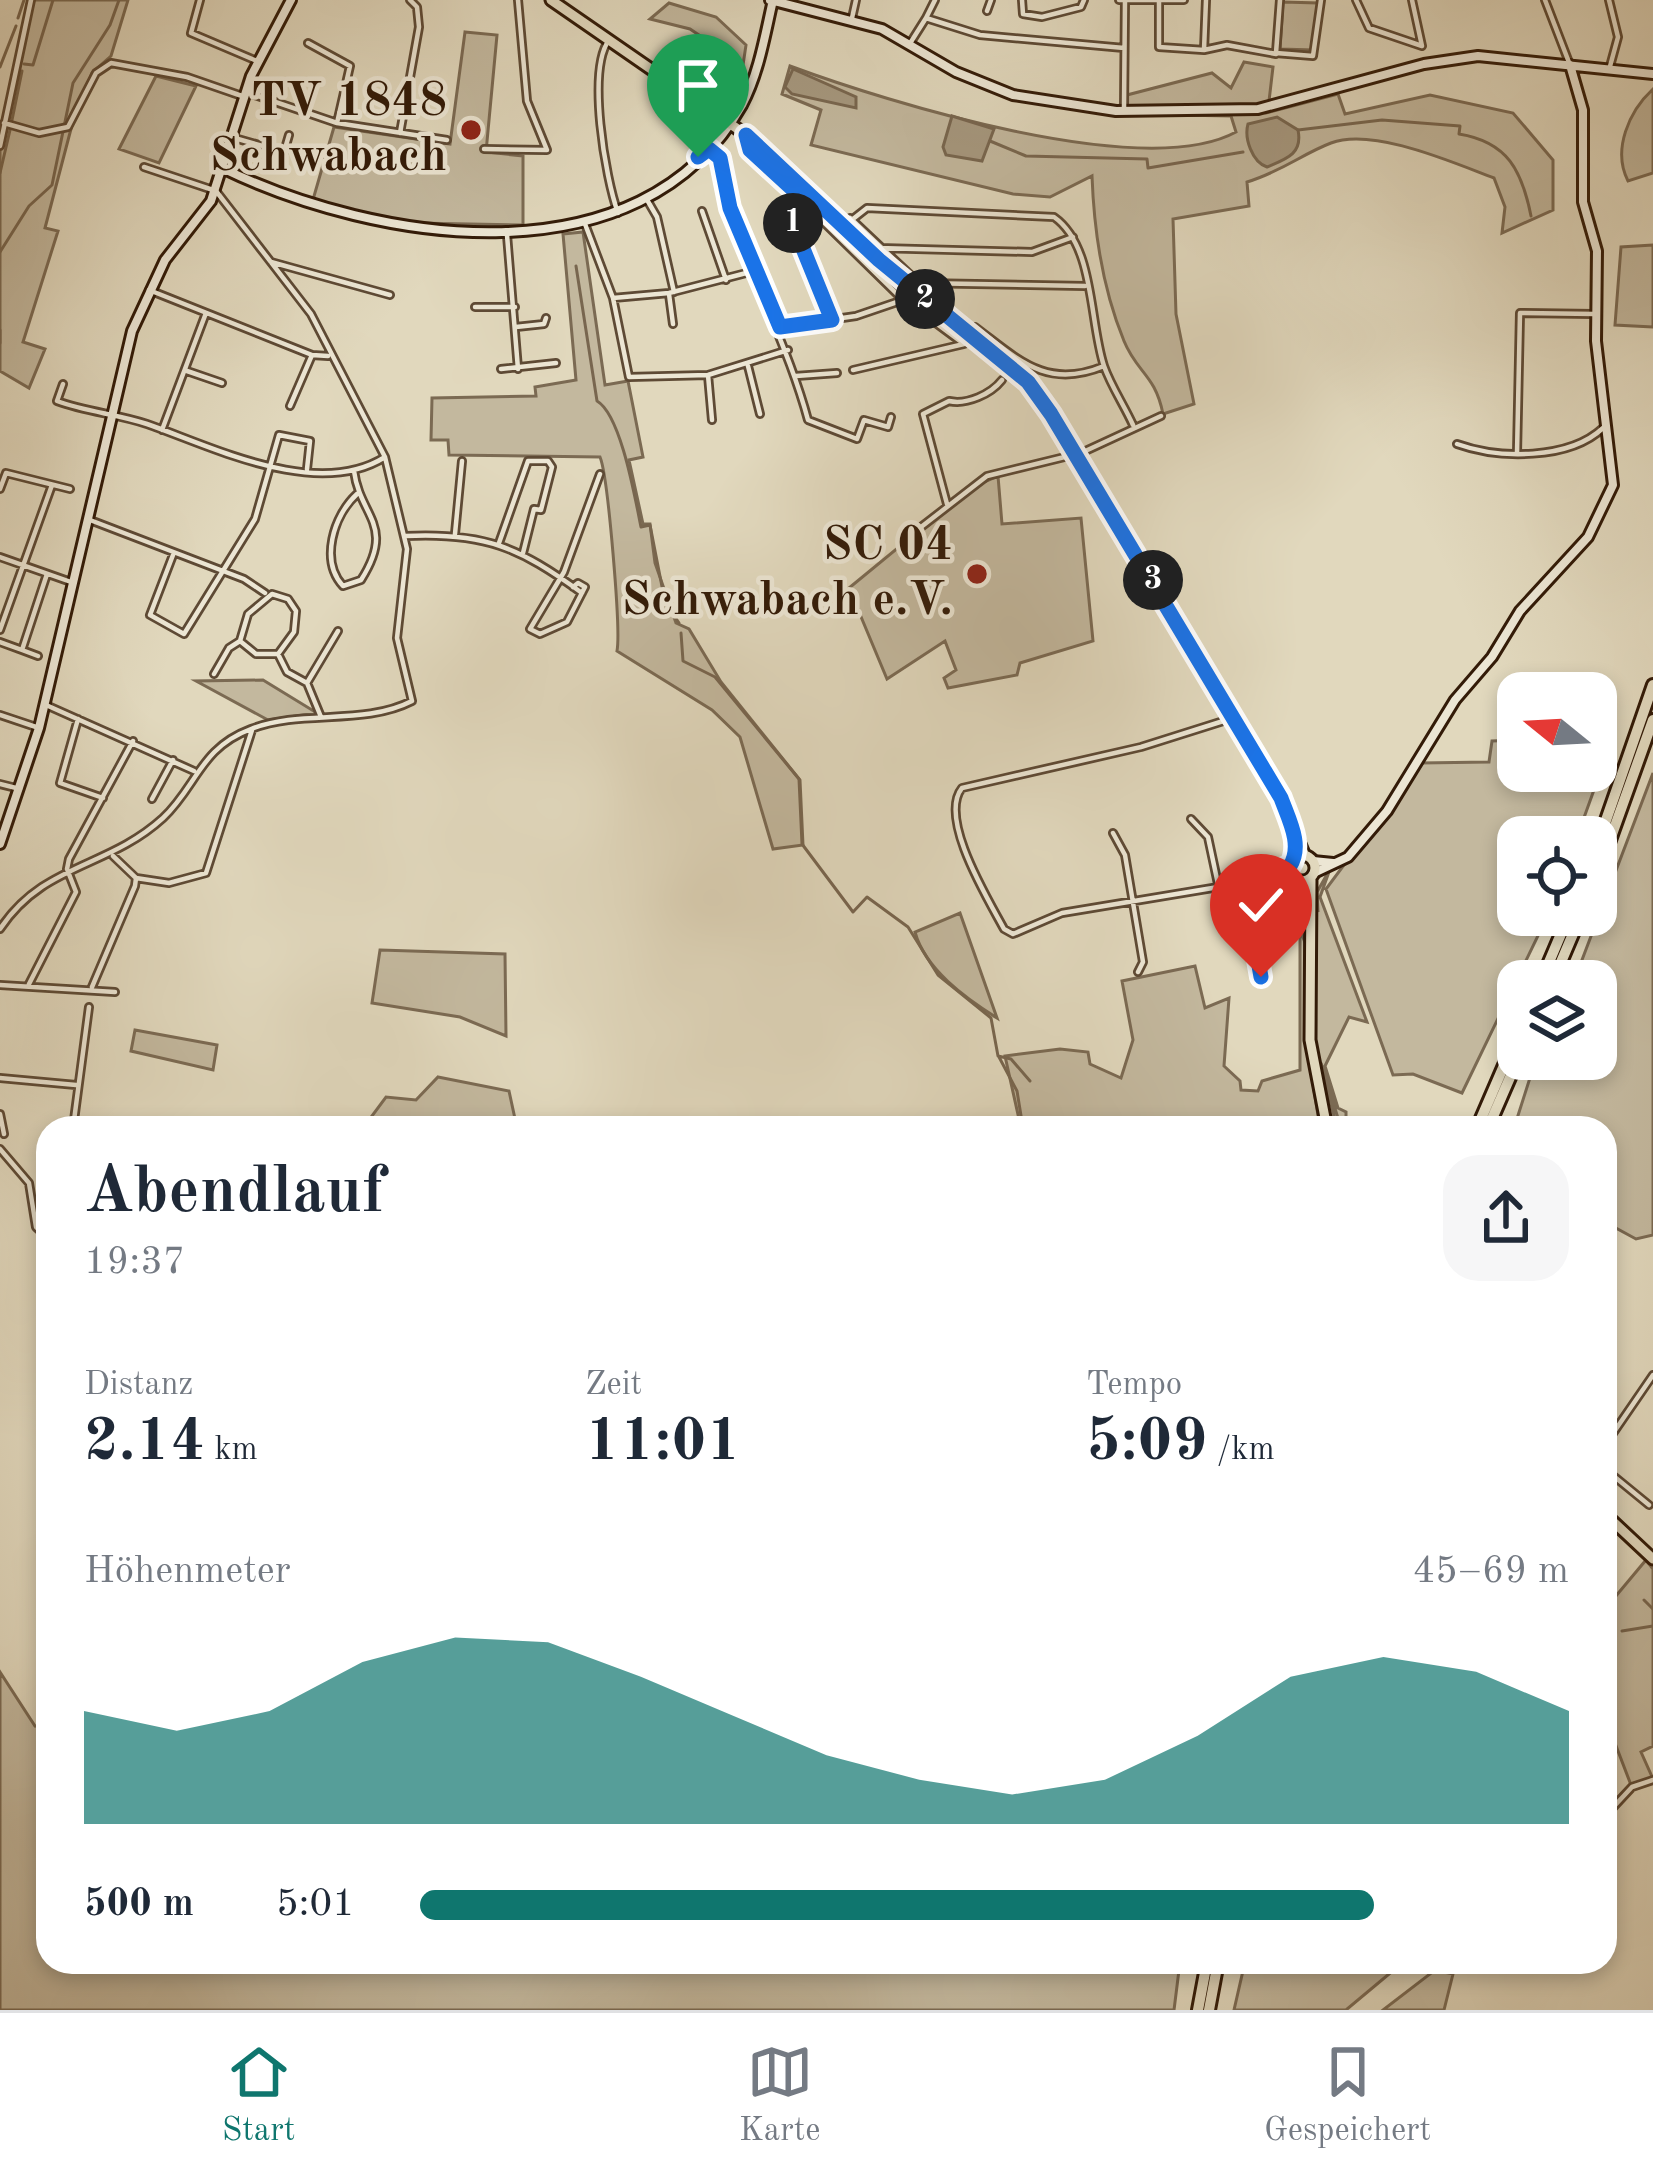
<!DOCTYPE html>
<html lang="de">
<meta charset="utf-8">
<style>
:root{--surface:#fff;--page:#f6f6f7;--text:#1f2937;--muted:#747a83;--line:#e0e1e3;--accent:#0f766e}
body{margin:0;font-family:"Old Standard TT",serif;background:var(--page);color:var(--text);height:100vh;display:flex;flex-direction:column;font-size:45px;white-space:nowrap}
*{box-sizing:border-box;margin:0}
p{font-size:39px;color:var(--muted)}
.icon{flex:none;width:66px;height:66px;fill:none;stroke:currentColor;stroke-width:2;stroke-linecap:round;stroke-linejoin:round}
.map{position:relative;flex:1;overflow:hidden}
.details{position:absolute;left:36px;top:1116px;width:1581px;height:858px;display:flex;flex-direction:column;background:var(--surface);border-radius:36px;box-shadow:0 6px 18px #0003}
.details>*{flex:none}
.needle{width:78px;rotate:288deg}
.buttons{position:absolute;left:1497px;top:672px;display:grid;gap:24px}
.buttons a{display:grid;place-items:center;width:120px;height:120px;border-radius:24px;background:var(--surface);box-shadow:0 6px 18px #0003;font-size:60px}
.pin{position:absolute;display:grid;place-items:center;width:102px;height:102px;color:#fff;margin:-123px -51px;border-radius:50% 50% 50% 0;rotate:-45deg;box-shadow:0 0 12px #0007}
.pin .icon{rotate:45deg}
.km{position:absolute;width:60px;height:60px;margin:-30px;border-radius:50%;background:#222;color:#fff;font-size:33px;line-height:60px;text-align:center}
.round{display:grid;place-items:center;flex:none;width:126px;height:126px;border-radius:36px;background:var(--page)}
.head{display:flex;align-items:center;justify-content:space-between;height:204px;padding:0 48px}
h1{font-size:66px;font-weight:600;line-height:90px}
.figures{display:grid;grid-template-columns:repeat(3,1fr);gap:18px;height:204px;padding:12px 48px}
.figures div{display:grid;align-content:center}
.figures b{font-size:60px;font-weight:600}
.figures small{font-size:33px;font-weight:400}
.figures p{font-size:33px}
.chart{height:336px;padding:24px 48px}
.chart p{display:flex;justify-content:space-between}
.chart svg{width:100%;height:216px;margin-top:12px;fill:var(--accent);opacity:.7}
ul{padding:0 48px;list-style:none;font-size:39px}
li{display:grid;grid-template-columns:192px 144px 1fr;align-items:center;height:90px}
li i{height:30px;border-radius:15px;background:var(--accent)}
.menu{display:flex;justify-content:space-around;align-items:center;height:168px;border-top:3px solid var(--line);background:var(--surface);font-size:33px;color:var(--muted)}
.menu a{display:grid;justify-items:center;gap:6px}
.menu .current{color:var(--accent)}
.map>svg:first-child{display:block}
</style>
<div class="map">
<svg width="1653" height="2010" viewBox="0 0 1653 2010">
<rect width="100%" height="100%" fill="#e1d8bd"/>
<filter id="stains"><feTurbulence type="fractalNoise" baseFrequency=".00167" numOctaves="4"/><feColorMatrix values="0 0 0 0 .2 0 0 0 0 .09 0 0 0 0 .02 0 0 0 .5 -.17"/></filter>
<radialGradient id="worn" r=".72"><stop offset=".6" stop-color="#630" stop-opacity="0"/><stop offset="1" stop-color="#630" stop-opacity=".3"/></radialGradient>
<!-- green -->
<path fill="#c3b89e" stroke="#7b6a53" stroke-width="3" d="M32,0H128L111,56L92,73L72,125L45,228L58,231L23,342L45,349L29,388L0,371V144Z
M1283,2L1318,3L1314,50L1280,49Z
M669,3L716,17L746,45L743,65L690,29L650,19Z
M465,32L497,35L486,152L523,156V225L415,223L312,203L334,127L450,144Z
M1244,62L1273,67L1269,101L1240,109L1266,113L1338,94L1345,114L1430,95L1513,113L1553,160V210L1502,233L1505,207L1494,178C1454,163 1373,127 1331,143C1302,154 1283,171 1247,182L1249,206L1173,219L1176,314L1194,404L1163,414C1155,374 1137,373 1124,341C1103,290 1094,231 1092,176L1050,197L1013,194L811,145L821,110L782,94L790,66C887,102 1144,182 1236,132L1231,116L1127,114V95L1212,73L1231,88Z
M156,76L196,86L159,163L119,149Z
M1653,89V173L1628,181C1612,150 1629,111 1653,89Z
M583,232L605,385L628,381L643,457L629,460L643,524H650L655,563L676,623L689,629L721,682L800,780L803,845L773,849L740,737L712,710L617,651C621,630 608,476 600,457L449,455L448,440H431L432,398L536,396L535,387L576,380L563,234Z
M1653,245V327L1615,325L1621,247Z
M998,476L1002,524L1081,518L1093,641L1020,663L1017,675L948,688L944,678L956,670L945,641L887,679L849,588L972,487Z
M263,680L317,713L268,720L196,681Z
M1518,740V771H1596V740H1612L1577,837H1518V915H1548L1462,1093L1413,1074L1393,1075L1326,889L1420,763L1489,762L1492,741Z
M1653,773V1235L1636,1239L1605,1222V1215L1614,1214L1605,1212V1128H1514L1536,1059H1596V981H1574Z
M1330,869L1320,897L1367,1022L1349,1017L1325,1066L1338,1108L1346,1112V1128H1341L1321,1063L1337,1128C1301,1079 1314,957 1314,895L1318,912L1317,892Z
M960,913L997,1018C965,998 925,969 915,932Z
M1300,930L1306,945V1040L1320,1128H1021L1005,1056L1060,1049L1088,1052L1090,1064L1121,1078L1133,1040L1122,981L1195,966L1205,1008L1229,998L1224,1066L1240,1081L1241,1090L1258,1091L1262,1081L1300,1070Z
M380,950L505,954L506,1036L460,1017L372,1003Z
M135,1030L217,1045L213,1070L131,1051Z
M438,1077L509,1091L517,1128H363L386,1097L416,1100Z
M1646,1560L1653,1569V1746L1641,1752L1653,1779L1631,1785L1605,1717V1609Z
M0,1672L35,1726L48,1727V1962H1180L1174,2010H0Z
M1245,1962H1411L1413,1967L1395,1969L1346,2010H1234Z
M1435,1970L1453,1974L1444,2010H1383Z"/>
<!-- water -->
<path fill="#a6987f" stroke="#78664f" stroke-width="3" d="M793,69L856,97V108L792,94L785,87Z
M952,116L994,129L982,161L946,155L943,147Z
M1277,117L1298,130C1303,154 1286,159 1267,167C1252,162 1244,138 1248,124Z"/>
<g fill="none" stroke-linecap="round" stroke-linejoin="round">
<!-- stream -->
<path stroke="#78664f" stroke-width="3" d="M18,18L24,0
M24,64L33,65L53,0
M0,67L16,26
M12,120L22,71
M1298,130L1382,120L1460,126L1459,134C1508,142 1522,171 1531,216
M990,141L1026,156L1147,159L1148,168L1243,152
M0,173L10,130
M0,252L29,206L52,185L73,83L110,25L119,0
M576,266L597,401C621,415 635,498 641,527L650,525L665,602L679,623
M0,330V343
M681,633L683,661L715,677L799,779L802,844L853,912L867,897L908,927L938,975L991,1018L998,1056L1011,1059L1030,1081
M999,1057L1017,1091L1023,1128
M1644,1600L1653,1609
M1622,1631L1653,1626"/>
<!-- street casing -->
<g stroke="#5e4a35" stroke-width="10">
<path id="street" d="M200,0L191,33L257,61
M1022,0L1023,14L1042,17L1081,7L1084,0
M1119,0H1184
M1280,0L1276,53L1313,56L1321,0
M1356,0L1369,28L1422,46L1412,0
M1545,0L1570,65
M1609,0L1618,37L1609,70
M1159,2V47L1204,50L1206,0
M987,11L991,0
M852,18L856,0
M926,18L935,0
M609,40C587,70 605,177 618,213
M308,43L350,66L337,123
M909,45L926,18L980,35L1124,48
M1204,50L1227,45L1276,54
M249,93L337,123L447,140
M1124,108L1125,0
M4,123L39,133L68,127L96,73L111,63L187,77L242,96
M400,133L419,27L417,7L410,0
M231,137L284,152L282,157
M747,141L750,150L898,295L964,344L853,370
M0,146L31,0
M484,149L547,150L527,101L518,0
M709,149L720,158C734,249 784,331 808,420L857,439L864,420L888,427L891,417
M284,152L289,135
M646,198L657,217L674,292
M811,206L793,224L832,320
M702,211L726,280
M850,218L919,283L1085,286
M585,224L613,298L629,377L708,375L788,350
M844,226L867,208L1054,217C1095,246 1089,321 1104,366C1111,386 1124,405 1133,425
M507,235L518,369
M878,248L1032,252L1073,237
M271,262L390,295
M149,290L312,355L328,356
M669,294L673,324
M613,298L669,293L754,271
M475,307H515
M516,327L544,324L546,318
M780,327L856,316L903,300
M975,327C1018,359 1046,390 1104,366
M748,366L760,414
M501,369L556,363
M187,371L222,383
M708,375L712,420
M796,376L837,373
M63,384L57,401C87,412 117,414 147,424C213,447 317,500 385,457
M290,406L312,355
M162,430L206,313
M1457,444C1499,459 1569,460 1603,428
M1517,453L1520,313L1594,314
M354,471C360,517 396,525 361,580L343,586C320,561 333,516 357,494
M0,489L6,473L70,489
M947,504L923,414L949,401C967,405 991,394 1002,380
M90,520L244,579L265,593
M455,534L462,461
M405,536C484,532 519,547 582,593
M903,541L987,476L1081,453L1161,416
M499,543L528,461H548L552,467L541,510L534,509L523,553
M173,555L150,615L184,634L255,519L279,435L310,441L307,469
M0,557L71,582
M573,587L578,583L585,587L567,622L540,634L530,629L564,572L600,474
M0,630L52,485
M0,642L22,650L47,574
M22,650L38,656
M278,654L294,632L296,611L288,599L272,594L248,614L240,641L256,654H278L287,672L307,683
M214,674L229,648L240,641
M46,705L194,771
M0,715L39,728
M321,717L307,683L338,631
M1236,717L1141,747L962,788C938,818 988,899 1004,929L1013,934L1062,913L1291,875
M78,719L60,783L103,798
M0,784L20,789
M152,799L173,760
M1191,819L1208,837L1218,884
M1113,833L1125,855L1143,962L1138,972
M1273,874L1290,866
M136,878L169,883L206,873L252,730
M1244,881L1262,980
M0,929C44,863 107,869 163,818C197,786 200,748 251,729C302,709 363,726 412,701L397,638L407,549L385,457L311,314L216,191L144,167
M29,984L76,892L67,869L69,859L133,741
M0,985L115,992
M92,987L135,886L136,878L113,856
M0,1078L76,1085
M0,1114L4,1134
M73,1128L89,1007
M0,1149L29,1183L36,1227L48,1238
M1605,1445L1653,1375
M1605,1469L1649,1505
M1605,1816L1632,1787L1653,1780"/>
</g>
<!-- secondary casing -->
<g stroke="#331b08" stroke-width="14">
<path id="secondary" d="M770,0L882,29L956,72L1013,95L1116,111L1258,109L1424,64L1478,56L1653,74
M222,168C377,243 640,285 742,105C759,73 765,35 773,0
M0,844L39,728L132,331L165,260L211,201L251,76L291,0
M1313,861L1333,863
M1314,873L1348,857L1387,811L1455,700L1492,657L1520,611L1588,537L1613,485L1596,341L1597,251L1583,202V110L1570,65"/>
</g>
<!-- primary casing -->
<g stroke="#331b08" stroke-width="15">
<path id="primary" d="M551,0L742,132L879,260L1028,383L1236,717L1281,798L1305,856
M1289 868a13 13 0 1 1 26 0a13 13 0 1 1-26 0Z
M1311,878L1310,1040L1326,1123
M1605,1514L1653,1559"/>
</g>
<!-- highway casing -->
<g stroke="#331b08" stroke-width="16">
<path id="highway" d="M1596,849L1653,685
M1596,879L1653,720
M1541,981L1569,915
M1553,981L1581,915
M1325,1119L1326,1128
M1477,1128L1518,1033
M1488,1128L1518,1059
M1198,2010L1207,1962
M1209,2010L1218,1962"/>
</g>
<!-- street -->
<use href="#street" stroke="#ece6d4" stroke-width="4.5"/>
<!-- secondary -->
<use href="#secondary" stroke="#ece6d4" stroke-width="8"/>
<!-- primary -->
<use href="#primary" stroke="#e1d8bd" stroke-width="9"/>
<!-- highway -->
<use href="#highway" stroke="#e1d8bd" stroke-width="10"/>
</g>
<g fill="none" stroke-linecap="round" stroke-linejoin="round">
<!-- route casing -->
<g stroke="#fff" stroke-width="24">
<path id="route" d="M698,157L709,149L720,158L730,208L780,327L832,320L793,224L811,206L750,150L746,135L879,260L1028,382L1051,414L1281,798C1289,820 1303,845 1290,866L1244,881L1261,977"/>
</g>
<!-- route -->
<use href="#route" stroke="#1a73e8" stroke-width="15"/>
</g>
<!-- markers -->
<g fill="#8f2418" stroke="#ece6d4" stroke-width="4.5">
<circle cx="471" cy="130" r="12"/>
<circle cx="977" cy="574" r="12"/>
</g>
<g text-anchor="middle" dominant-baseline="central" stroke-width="9" stroke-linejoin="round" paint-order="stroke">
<!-- poi labels -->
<g font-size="48" font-weight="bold" fill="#331b08" stroke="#ece6d4" text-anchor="end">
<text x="447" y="102">TV 1848<tspan x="447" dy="55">Schwabach</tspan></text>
<text x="953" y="546">SC 04<tspan x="953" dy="55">Schwabach e.V.</tspan></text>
</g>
</g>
<rect width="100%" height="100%" filter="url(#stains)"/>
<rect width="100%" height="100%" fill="url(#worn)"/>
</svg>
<div class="buttons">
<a><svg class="needle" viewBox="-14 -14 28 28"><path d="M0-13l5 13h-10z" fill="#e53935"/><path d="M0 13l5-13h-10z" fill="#747a83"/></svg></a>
<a><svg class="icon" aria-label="locate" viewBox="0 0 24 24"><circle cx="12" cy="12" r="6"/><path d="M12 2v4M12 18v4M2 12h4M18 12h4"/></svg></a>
<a><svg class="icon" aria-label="layers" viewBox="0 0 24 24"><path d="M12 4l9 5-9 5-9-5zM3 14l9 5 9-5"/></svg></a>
</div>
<div class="pin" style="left:698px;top:157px;background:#1e9e55"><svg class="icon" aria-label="arrive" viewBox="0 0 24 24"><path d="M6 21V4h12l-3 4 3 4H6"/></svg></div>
<div class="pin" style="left:1261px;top:977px;background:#d93025"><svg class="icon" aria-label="check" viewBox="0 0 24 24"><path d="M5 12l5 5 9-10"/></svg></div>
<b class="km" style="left:793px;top:223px">1</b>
<b class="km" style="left:925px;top:299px">2</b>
<b class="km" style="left:1153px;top:580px">3</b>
<section class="details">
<div class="head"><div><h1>Abendlauf</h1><p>19:37</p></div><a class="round"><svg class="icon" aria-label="share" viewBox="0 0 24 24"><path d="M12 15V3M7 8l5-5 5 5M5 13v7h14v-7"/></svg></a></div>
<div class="figures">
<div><p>Distanz</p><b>2.14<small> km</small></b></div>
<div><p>Zeit</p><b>11:01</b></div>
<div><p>Tempo</p><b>5:09<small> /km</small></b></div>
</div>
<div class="chart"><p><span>Höhenmeter</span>45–69 m</p>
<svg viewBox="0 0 160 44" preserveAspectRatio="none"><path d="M0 44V21L10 25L20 21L30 11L40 6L50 7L60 14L70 22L80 30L90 35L100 38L110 35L120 26L130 14L140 10L150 13L160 21V44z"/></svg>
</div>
<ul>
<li><b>500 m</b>5:01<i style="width:83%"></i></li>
</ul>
</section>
</div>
<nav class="menu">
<a class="current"><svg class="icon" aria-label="home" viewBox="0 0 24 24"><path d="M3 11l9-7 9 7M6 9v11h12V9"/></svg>Start</a>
<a><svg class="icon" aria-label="map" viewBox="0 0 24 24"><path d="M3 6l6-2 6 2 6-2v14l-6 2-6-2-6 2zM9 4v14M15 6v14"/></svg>Karte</a>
<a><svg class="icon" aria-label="saved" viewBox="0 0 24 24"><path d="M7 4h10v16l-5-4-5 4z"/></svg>Gespeichert</a>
</nav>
